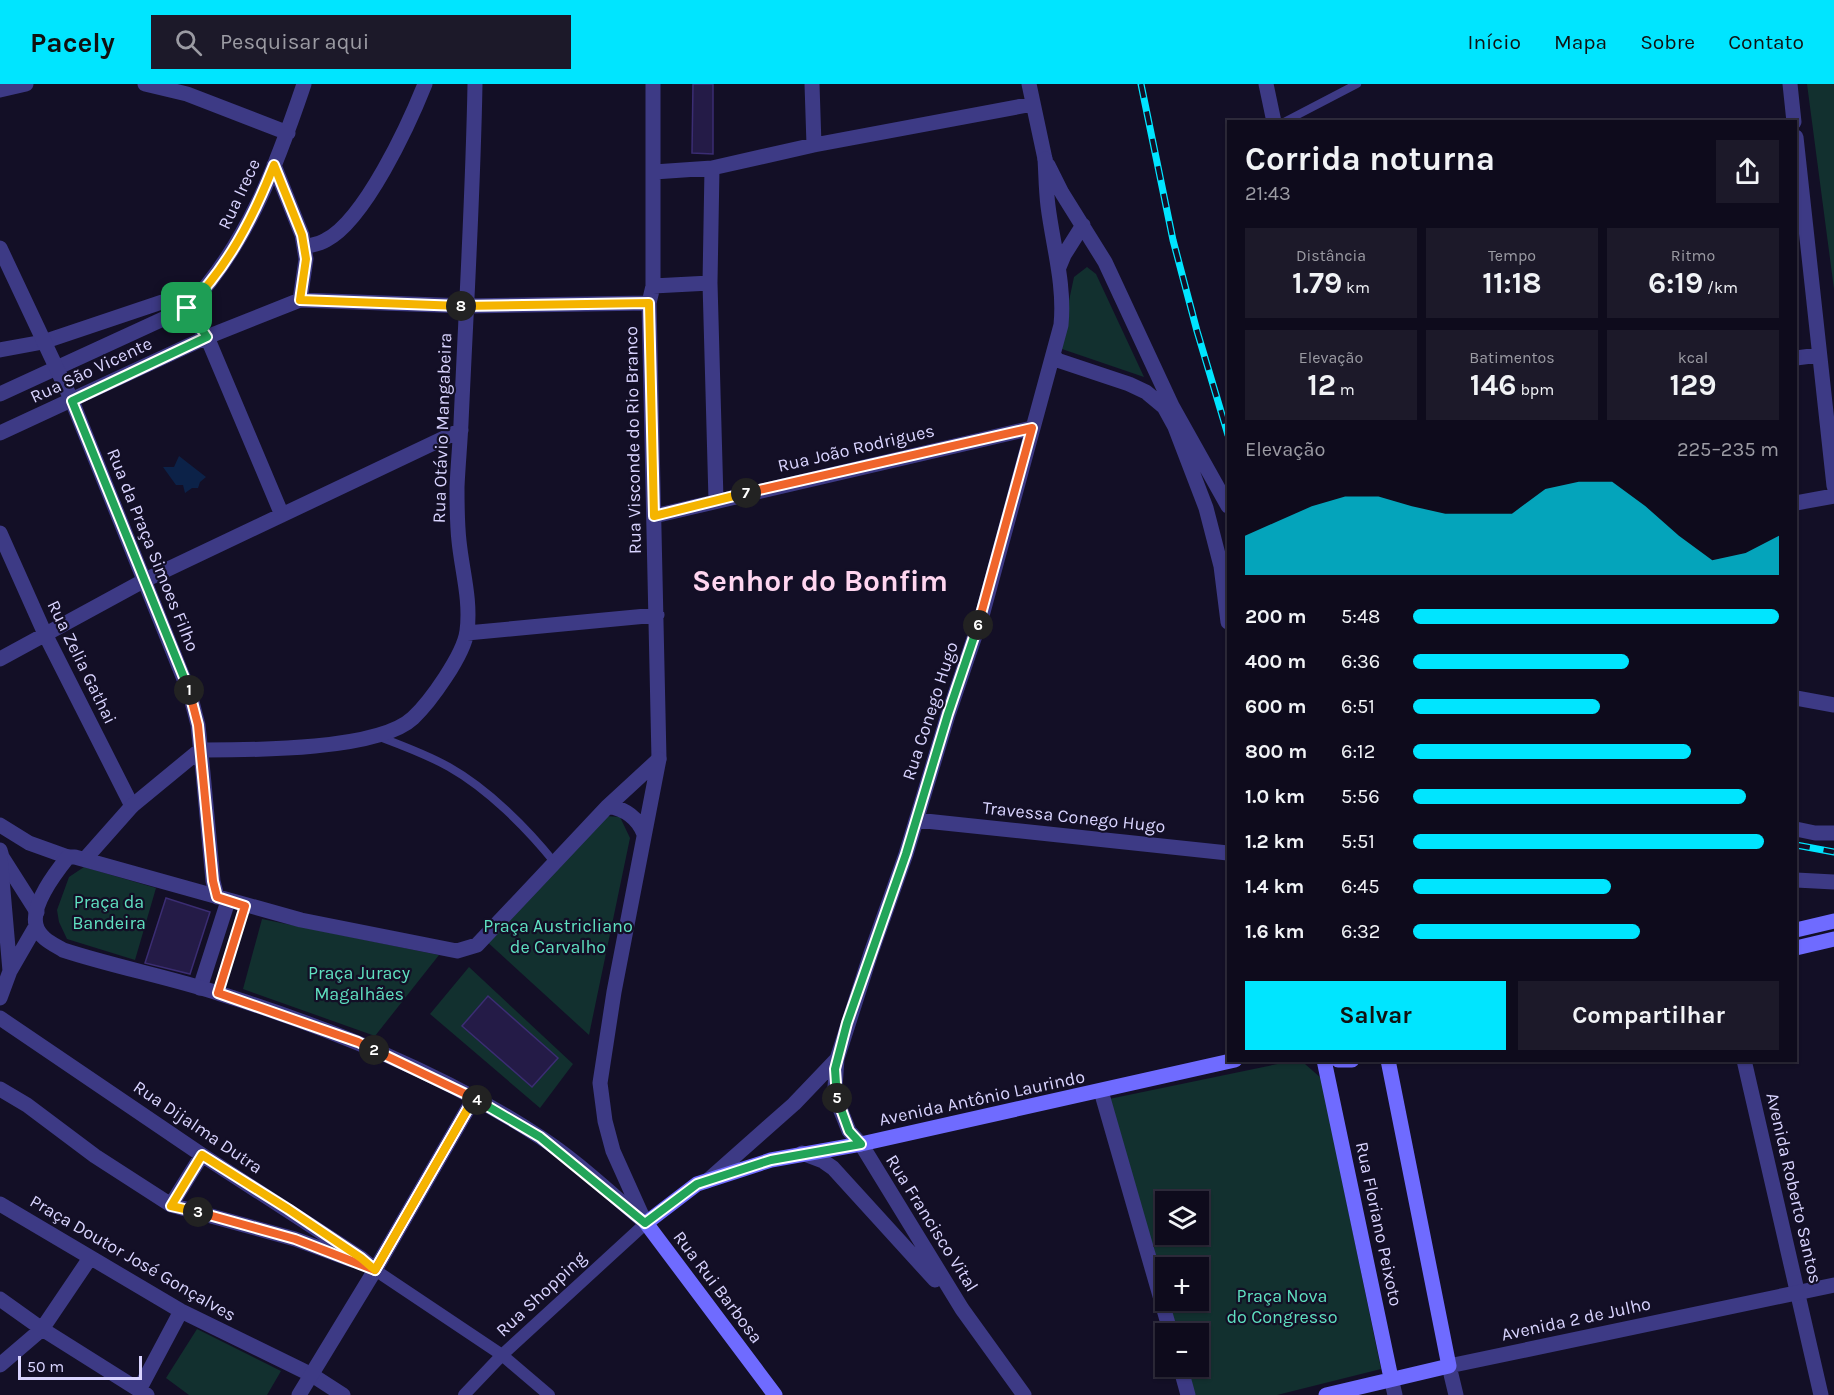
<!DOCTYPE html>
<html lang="pt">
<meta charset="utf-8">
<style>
:root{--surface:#0e0b1c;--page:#1c1929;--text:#f1f3f6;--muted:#9b9ba3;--line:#2e2b3b;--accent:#00e5ff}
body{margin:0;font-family:Karla,sans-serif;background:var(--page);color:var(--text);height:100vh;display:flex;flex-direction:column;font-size:22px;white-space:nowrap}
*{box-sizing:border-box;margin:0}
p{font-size:20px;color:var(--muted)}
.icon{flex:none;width:33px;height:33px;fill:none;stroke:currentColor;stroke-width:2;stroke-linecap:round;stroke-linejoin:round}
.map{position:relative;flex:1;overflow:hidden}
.drawer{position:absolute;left:1227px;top:36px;width:570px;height:942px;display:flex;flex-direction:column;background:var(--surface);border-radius:0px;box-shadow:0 2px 4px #0004,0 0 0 2px var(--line)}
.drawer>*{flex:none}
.buttons{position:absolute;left:1155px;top:1107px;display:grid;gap:12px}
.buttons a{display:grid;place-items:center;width:54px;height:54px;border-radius:0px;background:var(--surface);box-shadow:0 2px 4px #0004,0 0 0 2px var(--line);font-size:30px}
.scale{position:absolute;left:18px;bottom:15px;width:124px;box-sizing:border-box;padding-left:6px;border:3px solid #d9d4ff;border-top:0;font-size:16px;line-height:21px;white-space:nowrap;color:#d9d4ff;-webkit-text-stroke:4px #130f26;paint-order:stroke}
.pin{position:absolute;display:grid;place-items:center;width:51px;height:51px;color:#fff;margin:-26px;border-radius:12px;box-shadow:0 3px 9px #0006}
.km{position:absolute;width:30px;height:30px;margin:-15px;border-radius:50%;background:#222;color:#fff;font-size:16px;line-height:30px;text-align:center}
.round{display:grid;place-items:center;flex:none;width:63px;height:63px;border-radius:0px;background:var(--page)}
.summary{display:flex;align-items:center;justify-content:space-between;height:102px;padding:0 18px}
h1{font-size:33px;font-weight:700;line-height:45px}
.metrics{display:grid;grid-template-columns:repeat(3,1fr);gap:9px;height:102px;padding:6px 18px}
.metrics div{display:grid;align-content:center;border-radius:0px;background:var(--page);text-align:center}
.metrics b{font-size:30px;font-weight:700}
.metrics small{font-size:16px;font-weight:400}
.metrics p{font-size:16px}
.chart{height:168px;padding:12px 18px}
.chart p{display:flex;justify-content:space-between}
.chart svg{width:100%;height:108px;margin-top:6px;fill:var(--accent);opacity:.7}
.primary-button{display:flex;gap:12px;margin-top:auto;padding:12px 18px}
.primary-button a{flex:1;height:69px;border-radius:0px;background:var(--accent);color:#111;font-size:24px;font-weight:700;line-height:69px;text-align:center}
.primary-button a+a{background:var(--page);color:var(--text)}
ul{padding:0 18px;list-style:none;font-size:20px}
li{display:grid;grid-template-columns:96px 72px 1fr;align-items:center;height:45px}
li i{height:15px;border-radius:8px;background:var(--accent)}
header{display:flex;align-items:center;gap:36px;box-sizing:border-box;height:84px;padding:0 30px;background:var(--accent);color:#111}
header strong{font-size:28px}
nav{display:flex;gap:33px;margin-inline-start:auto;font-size:21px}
.search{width:420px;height:54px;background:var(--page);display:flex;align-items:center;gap:15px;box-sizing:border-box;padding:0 21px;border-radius:0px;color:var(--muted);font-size:22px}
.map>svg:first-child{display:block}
</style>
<header>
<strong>Pacely</strong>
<div class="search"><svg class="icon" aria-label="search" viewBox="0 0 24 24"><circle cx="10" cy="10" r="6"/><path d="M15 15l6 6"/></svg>Pesquisar aqui</div>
<nav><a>Início</a><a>Mapa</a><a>Sobre</a><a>Contato</a></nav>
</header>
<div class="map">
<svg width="1834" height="1311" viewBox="0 0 1834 1311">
<rect width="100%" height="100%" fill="#130f26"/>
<!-- green -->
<path fill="#12302f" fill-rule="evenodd" d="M1807,0H1834V205Z
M1087,183L1096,190L1144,293L1059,264L1074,193Z
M606,732L620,733L630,754L589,951L484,855Z
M84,783L156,804L135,876L67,855L59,838L57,826L69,793Z
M262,835L439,871L375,952L243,905Z
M469,883L573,980L540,1024L430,930Z
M1292,977L1305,980L1321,994L1381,1285L1277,1311H1195L1186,1283L1198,1282V1250L1177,1249L1167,1217L1198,1216V1184H1166L1165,1211L1109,1015ZM1166,1118H1198V1150H1166Z
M197,1245L281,1287L267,1311H189L166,1294Z"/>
<!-- water -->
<path fill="#0c2248" d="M179,372L206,393L200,398L198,404H192L185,409L183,401H176L163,383H174Z"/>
<!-- building -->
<path fill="#241b47" stroke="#3b2d73" stroke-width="1.5" d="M693,0H713V70L692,69Z
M166,814L210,828L190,890L145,879Z
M488,912L558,974L532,1003L462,942Z"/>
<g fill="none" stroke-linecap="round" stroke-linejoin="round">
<!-- service -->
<path stroke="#3d3a85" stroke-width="8" d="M1284,38L1357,0
M377,652C401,661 426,670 449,683C488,705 527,744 555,779
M218,909L245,822"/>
<!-- pedestrian -->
<path stroke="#3d3a85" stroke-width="12" d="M375,1186L502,1271L549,1311
M464,1311L502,1271L646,1139"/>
<!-- minor -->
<path stroke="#3d3a85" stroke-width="15" d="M145,0L187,10L288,49
M653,0V202L649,219L659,675
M812,0L814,61
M1029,0L1045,75
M1790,0L1794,38
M0,6L26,0
M1796,53L1834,402
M712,84L710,199L716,416
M654,88L712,84L814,61L1033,20
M304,163C311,161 320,160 326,156C365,136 409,40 425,0
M653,202L710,199
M300,216L466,222L649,219
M0,266L43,258L162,218H174L187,224L207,253L282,431
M1796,274L1819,271
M0,310L187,224C247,162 277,80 304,0
M0,349L207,253L300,216L306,175L302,151L274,81
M1796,419L1834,412
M654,432L1032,344
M0,449L45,550L132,722
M467,549L657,531
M0,575L145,496L461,346
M1796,614L1834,621
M200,666C248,666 378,667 413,634C430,618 464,571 467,547C471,516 462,487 459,457C457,439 457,420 457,403C458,381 460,360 461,339C466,226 473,113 475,0
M0,741L29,759L68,773
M0,766L2,773L37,828
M200,904L228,817
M0,934L202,1071L361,1174L375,1186
M1744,976L1821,1311
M0,1005L27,1021L95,1072L171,1121L295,1155L352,1176
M1101,1007L1171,1250
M0,1120L181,1227L312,1291L343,1311
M171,1121L202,1071
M0,1215L42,1245L147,1311
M0,1281L42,1245L90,1174
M1180,1282L1188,1311
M139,1306L181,1227"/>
<!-- tertiary -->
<path stroke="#3d3a85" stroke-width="15" d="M1266,0L1274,38
M1048,81L1062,109L1105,178L1172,322L1228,422
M0,164L72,317L190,610L198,641L203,689L213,797L217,813
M1059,183L1064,171L1083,141
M1054,271L1057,276L1129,300L1146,308L1164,323L1175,343L1206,424L1221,482L1228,538
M608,722C625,725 638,734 644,750
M916,736L1228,769
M1796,745L1815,749H1834
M0,772L10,887
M85,775L132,722L200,666
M1796,796L1834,798
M0,914L10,887L36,842
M802,1069L823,1077L833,1084L935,1196
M707,1097L794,1020L837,975
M644,1136L613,1067L605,1037L600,999L614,908L659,675
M646,1139C611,1110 577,1077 540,1053C442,989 332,945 221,910C169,893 115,883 63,866C53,860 39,854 36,841C31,820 56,788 68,773H75L301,836L457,867L477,861L608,722L659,675
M1391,1294L1395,1311
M299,1311L375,1186L474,1014
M1024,1311L962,1225L861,1060L849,1047L839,1022L835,1003L837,975L871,869L906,770L948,631L983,528L1061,241C1065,200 1053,162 1048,122C1046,106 1046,91 1045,75
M1456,1311L1449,1282L1834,1201"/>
<!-- secondary -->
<path stroke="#6f6bff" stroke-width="15" d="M1796,846L1834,837
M1796,864L1834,855
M1324,976L1391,1294
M1338,976H1352
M775,1311L646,1139L697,1100L771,1076L861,1060L1235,976
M1326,1311L1449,1282L1388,976"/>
<!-- rail casing -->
<g stroke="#00e5ff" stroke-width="7">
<path id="rail" d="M1141,0L1173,156L1197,247L1228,351
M1796,761L1834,768"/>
</g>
<!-- rail -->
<use href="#rail" stroke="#130f26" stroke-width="4.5" stroke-dasharray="14" stroke-linecap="butt"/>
</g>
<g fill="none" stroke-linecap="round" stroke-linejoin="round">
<!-- split-1 casing -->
<g stroke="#fff" stroke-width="12">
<path id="split-1" d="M187,224L207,253L72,317L189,606"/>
</g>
<!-- split-2 casing -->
<g stroke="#fff" stroke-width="12">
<path id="split-2" d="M189,606L198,641L213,797L217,813L245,822L218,909L358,958L374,966"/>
</g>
<!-- split-3 casing -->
<g stroke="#fff" stroke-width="12">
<path id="split-3" d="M198,1128L295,1155L375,1186L474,1014L374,966"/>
</g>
<!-- split-4 casing -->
<g stroke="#fff" stroke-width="12">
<path id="split-4" d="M198,1128L171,1122L202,1071L288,1125L361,1174L375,1186L474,1014L477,1016"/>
</g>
<!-- split-5 casing -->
<g stroke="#fff" stroke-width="12">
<path id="split-5" d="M477,1016L540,1053L645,1139L697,1100L771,1076L861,1060L849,1047L837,1014"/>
</g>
<!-- split-6 casing -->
<g stroke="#fff" stroke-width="12">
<path id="split-6" d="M837,1014L835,985L847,939L906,770L948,630L978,541"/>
</g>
<!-- split-7 casing -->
<g stroke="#fff" stroke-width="12">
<path id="split-7" d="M746,409L1032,344L978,541"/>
</g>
<!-- split-8 casing -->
<g stroke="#fff" stroke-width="12">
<path id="split-8" d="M461,222L649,219L654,432L746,409"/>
</g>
<!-- split-9 casing -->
<g stroke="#fff" stroke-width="12">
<path id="split-9" d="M187,224C228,183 253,134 274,81L302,151L306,175L300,216L461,222"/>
</g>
<!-- split-1 -->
<use href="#split-1" stroke="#22a559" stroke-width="8"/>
<!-- split-2 -->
<use href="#split-2" stroke="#f0652b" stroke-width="8"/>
<!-- split-3 -->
<use href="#split-3" stroke="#f0652b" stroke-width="8"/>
<!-- split-4 -->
<use href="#split-4" stroke="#f5b400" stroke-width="8"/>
<!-- split-5 -->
<use href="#split-5" stroke="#22a559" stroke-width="8"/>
<!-- split-6 -->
<use href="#split-6" stroke="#22a559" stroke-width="8"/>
<!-- split-7 -->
<use href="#split-7" stroke="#f0652b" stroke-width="8"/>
<!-- split-8 -->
<use href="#split-8" stroke="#f5b400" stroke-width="8"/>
<!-- split-9 -->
<use href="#split-9" stroke="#f5b400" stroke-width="8"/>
</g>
<g text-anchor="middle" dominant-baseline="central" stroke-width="4.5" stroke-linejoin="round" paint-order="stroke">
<!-- street labels -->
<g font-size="18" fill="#d9d4ff" stroke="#130f26">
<text transform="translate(239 110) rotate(-65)">Rua Irece</text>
<text transform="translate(91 286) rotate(-25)">Rua São Vicente</text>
<text transform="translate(442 344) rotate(-88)">Rua Otávio Mangabeira</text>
<text transform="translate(633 356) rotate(-91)">Rua Visconde do Rio Branco</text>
<text transform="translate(856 364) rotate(-13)">Rua João Rodrigues</text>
<text transform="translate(153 466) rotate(68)">Rua da Praça Simoes Filho</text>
<text transform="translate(82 578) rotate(64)">Rua Zelia Gathai</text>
<text transform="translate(930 627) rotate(-72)">Rua Conego Hugo</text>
<text transform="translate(1074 733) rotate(6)">Travessa Conego Hugo</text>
<text transform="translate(982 1014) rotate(-12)">Avenida Antônio Laurindo</text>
<text transform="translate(198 1043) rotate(34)">Rua Dijalma Dutra</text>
<text transform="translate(1794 1104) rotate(77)">Avenida Roberto Santos</text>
<text transform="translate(932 1139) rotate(58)">Rua Francisco Vital</text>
<text transform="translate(1379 1140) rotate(78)">Rua Floriano Peixoto</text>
<text transform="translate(133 1174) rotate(30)">Praça Doutor José Gonçalves</text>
<text transform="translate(718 1203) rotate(53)">Rua Rui Barbosa</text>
<text transform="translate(541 1210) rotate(-43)">Rua Shopping</text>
<text transform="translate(1576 1235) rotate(-12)">Avenida 2 de Julho</text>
</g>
<!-- park labels -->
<g font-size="18" fill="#5fe0c0" stroke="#130f26">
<text x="109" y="818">Praça da<tspan x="109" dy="21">Bandeira</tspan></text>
<text x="558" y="842">Praça Austricliano<tspan x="558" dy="21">de Carvalho</tspan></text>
<text x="359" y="889">Praça Juracy<tspan x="359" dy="21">Magalhães</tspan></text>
<text x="1282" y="1212">Praça Nova<tspan x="1282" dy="21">do Congresso</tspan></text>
</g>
<!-- town labels -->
<g font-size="30" font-weight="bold" fill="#ffd6f0" stroke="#130f26">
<text x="820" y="497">Senhor do Bonfim</text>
</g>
</g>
</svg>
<div class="buttons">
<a><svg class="icon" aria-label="layers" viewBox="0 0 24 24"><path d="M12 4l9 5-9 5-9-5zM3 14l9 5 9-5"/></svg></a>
<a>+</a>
<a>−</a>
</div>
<div class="scale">50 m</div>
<div class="pin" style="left:187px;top:224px;background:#1e9e55"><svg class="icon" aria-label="arrive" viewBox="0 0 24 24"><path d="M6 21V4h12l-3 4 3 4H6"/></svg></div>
<b class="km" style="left:189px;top:606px">1</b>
<b class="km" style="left:374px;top:966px">2</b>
<b class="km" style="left:198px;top:1128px">3</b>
<b class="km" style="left:477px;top:1016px">4</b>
<b class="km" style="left:837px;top:1014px">5</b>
<b class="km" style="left:978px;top:541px">6</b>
<b class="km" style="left:746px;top:409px">7</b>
<b class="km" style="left:461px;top:222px">8</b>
<section class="drawer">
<div class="summary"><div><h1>Corrida noturna</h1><p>21:43</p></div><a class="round"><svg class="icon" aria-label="share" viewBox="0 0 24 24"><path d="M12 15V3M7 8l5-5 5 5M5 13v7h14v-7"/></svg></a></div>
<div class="metrics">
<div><p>Distância</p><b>1.79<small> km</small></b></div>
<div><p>Tempo</p><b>11:18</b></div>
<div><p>Ritmo</p><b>6:19<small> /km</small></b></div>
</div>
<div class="metrics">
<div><p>Elevação</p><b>12<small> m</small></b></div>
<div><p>Batimentos</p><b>146<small> bpm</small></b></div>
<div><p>kcal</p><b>129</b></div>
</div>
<div class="chart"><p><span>Elevação</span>225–235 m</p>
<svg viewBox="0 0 160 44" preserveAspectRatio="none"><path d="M0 44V28L10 22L20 16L30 12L40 12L50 16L60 19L70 19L80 19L90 9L100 6L110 6L120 16L130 28L140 38L150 35L160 28V44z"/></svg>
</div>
<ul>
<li><b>200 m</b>5:48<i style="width:100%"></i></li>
<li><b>400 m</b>6:36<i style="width:59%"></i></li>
<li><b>600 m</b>6:51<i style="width:51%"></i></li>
<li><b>800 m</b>6:12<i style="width:76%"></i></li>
<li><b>1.0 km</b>5:56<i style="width:91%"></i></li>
<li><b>1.2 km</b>5:51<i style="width:96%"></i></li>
<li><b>1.4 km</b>6:45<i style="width:54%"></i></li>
<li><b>1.6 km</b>6:32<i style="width:62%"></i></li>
</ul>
<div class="primary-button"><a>Salvar</a><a>Compartilhar</a></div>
</section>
</div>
